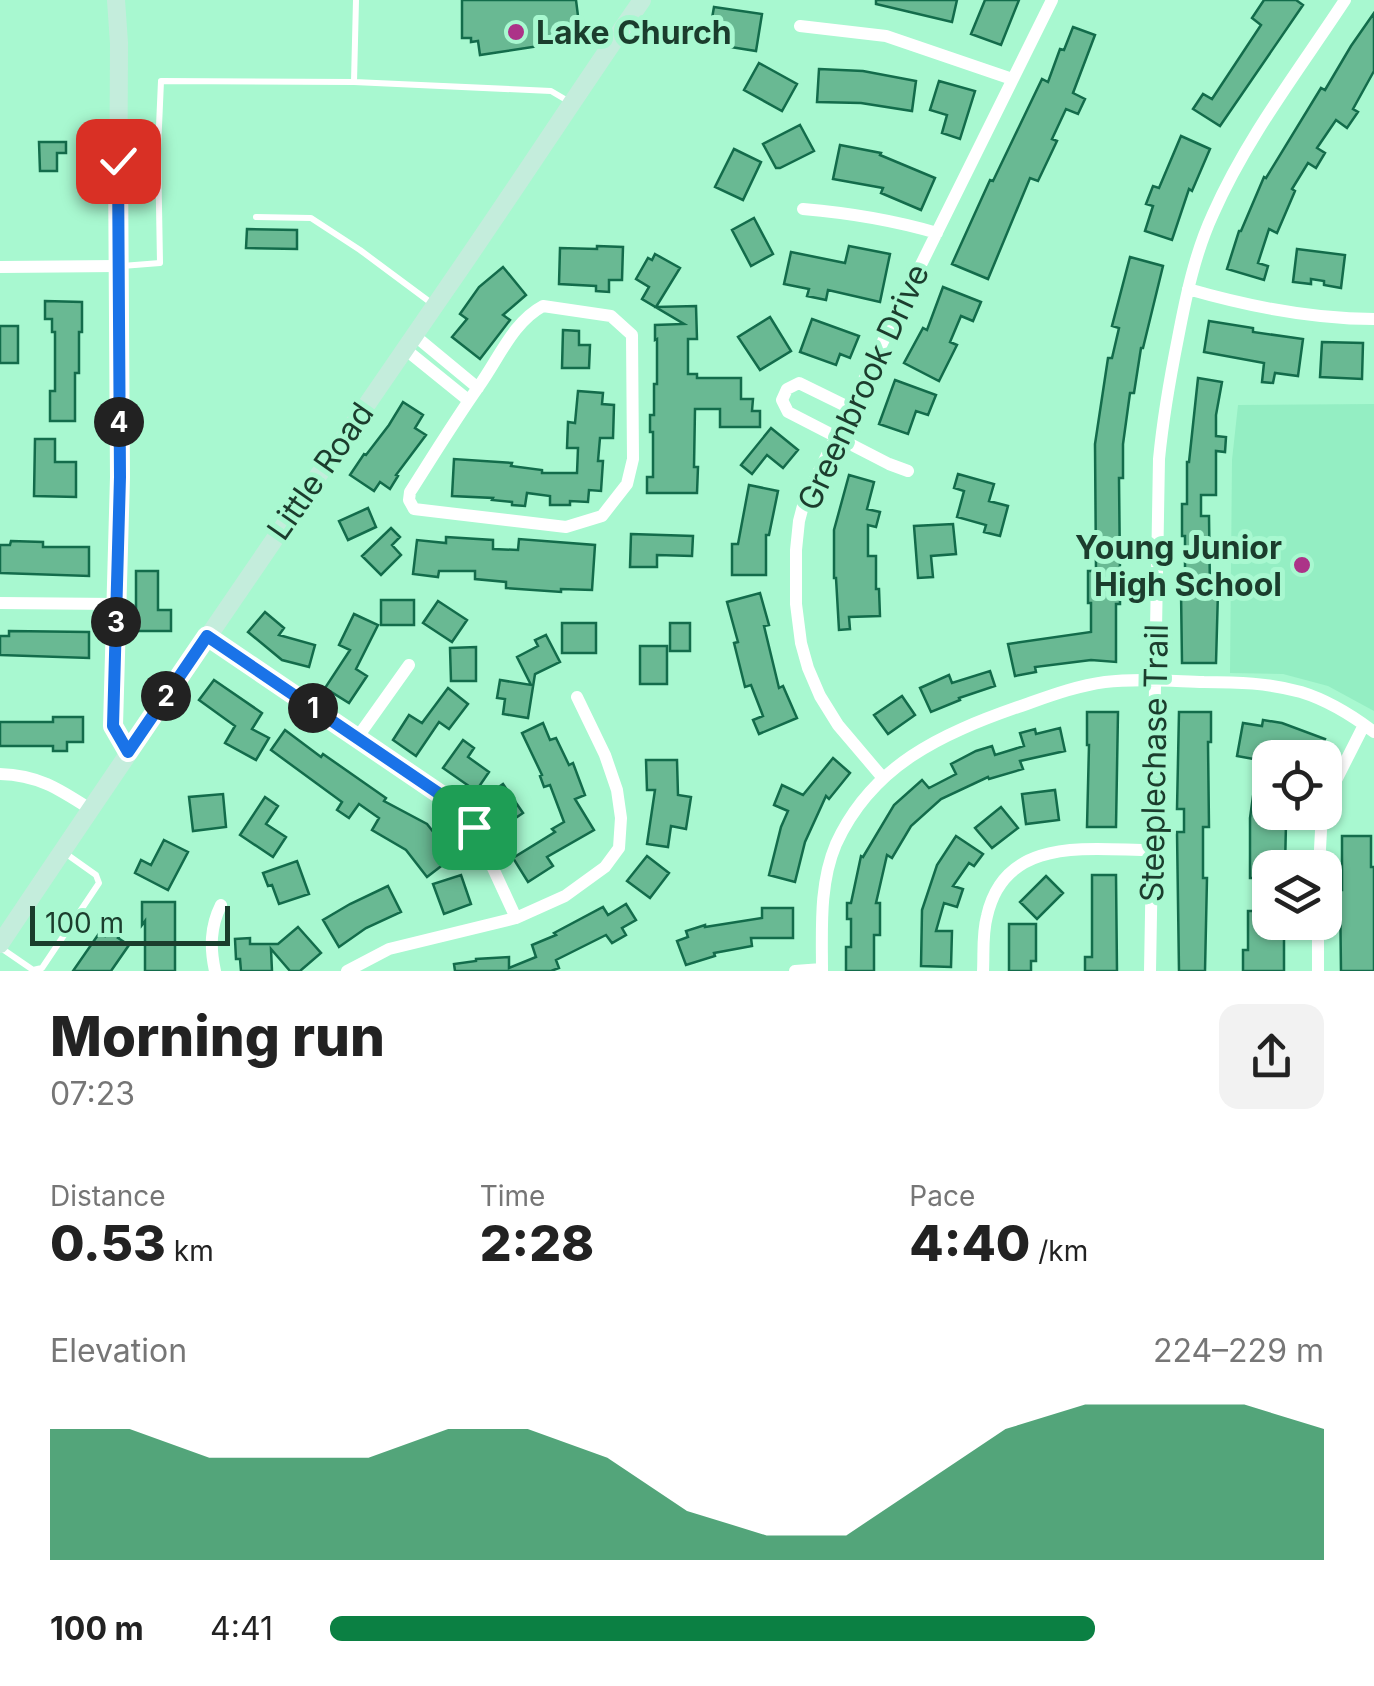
<!DOCTYPE html>
<meta charset="utf-8">
<style>
:root{--surface:#fff;--page:#f2f2f2;--text:#222;--muted:#767676;--accent:#0b8043}
body{margin:0;font-family:Inter,sans-serif;background:var(--page);color:var(--text);height:100vh;display:flex;flex-direction:column;font-size:38px;white-space:nowrap}
*{box-sizing:border-box;margin:0}
p{font-size:32px;color:var(--muted)}
.icon{flex:none;width:55px;height:55px;fill:none;stroke:currentColor;stroke-width:2;stroke-linecap:round;stroke-linejoin:round}
.map{position:relative;height:971px;overflow:hidden}
.drawer{display:flex;flex-direction:column;background:var(--surface);flex:1}
.drawer>*{flex:none}
.controls{position:absolute;left:1252px;top:740px;display:grid;gap:20px}
.controls a{display:grid;place-items:center;width:90px;height:90px;border-radius:20px;background:var(--surface);box-shadow:0 2px 8px #0004;font-size:50px}
.scale{position:absolute;left:30px;bottom:25px;width:200px;box-sizing:border-box;padding-left:10px;border:5px solid #1b3d2d;border-top:0;font-size:28px;line-height:35px;white-space:nowrap;color:#1b3d2d;-webkit-text-stroke:8px #a8f8d0;paint-order:stroke}
.pin{position:absolute;display:grid;place-items:center;width:85px;height:85px;color:#fff;margin:-42px;border-radius:20px;box-shadow:0 5px 15px #0006}
.km{position:absolute;width:50px;height:50px;margin:-25px;border-radius:50%;background:#222;color:#fff;font-size:28px;line-height:50px;text-align:center}
.round{display:grid;place-items:center;flex:none;width:105px;height:105px;border-radius:20px;background:var(--page)}
.headline{display:flex;align-items:center;justify-content:space-between;height:170px;padding:0 50px}
h1{font-size:55px;font-weight:800;line-height:75px}
.figures{display:grid;grid-template-columns:repeat(3,1fr);gap:15px;height:170px;padding:10px 50px}
.figures div{display:grid;align-content:center}
.figures b{font-size:50px;font-weight:800}
.figures small{font-size:28px;font-weight:400}
.figures p{font-size:28px}
.chart{height:280px;padding:20px 50px}
.chart p{display:flex;justify-content:space-between}
.chart svg{width:100%;height:180px;margin-top:10px;fill:var(--accent);opacity:.7}
ul{padding:0 50px;list-style:none;font-size:32px}
li{display:grid;grid-template-columns:160px 120px 1fr;align-items:center;height:75px}
li i{height:25px;border-radius:12px;background:var(--accent)}
.map>svg:first-child{display:block}
</style>
<div class="map">
<svg width="1374" height="971" viewBox="0 0 1374 971">
<rect width="100%" height="100%" fill="#a8f8d0"/>
<!-- built -->
<path fill="#94eec3" d="M1374,404V711L1328,686L1283,674L1230,673L1232,460L1238,405Z"/>
<!-- building -->
<path fill="#69b993" stroke="#136c4b" stroke-width="2.5" d="M462,0H576L579,24L570,26L572,41L480,55L478,41L471,42V38H462Z
M876,0H957L952,22L876,4Z
M985,0H1019L1001,45L971,34Z
M1264,0H1296L1303,5L1220,126L1193,109L1203,94L1212,99L1261,25L1252,18Z
M714,7L762,14L756,51L724,46L727,27L711,24Z
M1374,13V71L1353,109L1358,112L1347,128L1336,120L1317,148L1325,153L1316,168L1308,163L1292,189L1295,191L1277,233L1269,229L1258,263L1268,266L1264,280L1227,269L1239,231H1241L1264,177L1266,178L1321,88L1325,90L1351,46Z
M1073,27L1095,35L1073,93L1085,99L1078,114L1066,109L1052,139L1057,141L1038,181L1030,178L988,279L952,264L990,180L993,181L1042,79L1048,82L1060,49L1064,50Z
M759,63L797,84L782,111L744,90Z
M819,69L863,71L916,81L912,111L861,103L817,102Z
M939,81L975,91L960,139L942,133L947,115L930,110Z
M800,125L814,151L780,168H776L763,144Z
M1181,136L1210,149L1192,191L1189,189L1172,240L1145,231L1153,206L1146,204L1153,186L1159,188Z
M39,142H66V153H57V171H40Z
M840,145L881,153L880,155L935,178L921,210L881,193L883,188L833,179Z
M734,149L761,162L743,200L715,187Z
M754,218L773,254L751,266L732,230Z
M247,229L297,230V249L246,248Z
M597,246L623,247L622,280H609V292L596,291V286L559,284L560,248L597,249Z
M849,246L890,254L880,302L828,290L826,300L807,296L809,289L784,284L791,252L845,263Z
M1297,249L1345,255L1341,288L1324,285V281L1311,279V284L1293,282Z
M655,254L680,268L656,307L696,306L697,339H688V374H697V378H741V399H753L752,411H760V427H720V409H695L694,467H698L697,493H647V477H653V432H650V415H654V384H657V339L655,340V325L684,324L642,299L649,287L636,279L648,258L652,260Z
M1130,257L1163,266L1143,348H1141L1134,393H1130L1123,444V478H1119L1120,572V604H1116V662L1091,660L1035,667L1036,672L1015,676L1008,644L1091,632V603H1088V571H1096L1095,444L1108,358H1112L1119,328L1112,326Z
M503,267L526,295L503,315L510,320L480,359L452,337L467,319L460,314L479,287Z
M943,287L981,302L973,321L961,316L950,342L957,345L939,381L904,363L923,328L927,330Z
M45,301L82,302V332H79V373H75V421H50V391H55V332H52V319H45Z
M770,317L791,351L760,370L738,337Z
M812,319L859,336L850,358L840,354L836,365L800,352Z
M1209,321L1253,328V332L1303,339L1298,376L1275,373L1273,383L1262,382L1264,363L1204,352Z
M0,326H18V363H0Z
M563,330L579,331V345H590L589,368H562Z
M1322,342L1363,343L1362,379L1320,377Z
M1198,378L1222,382L1216,415V436L1226,437L1225,452L1216,451V495H1201V516H1209L1210,591H1218L1216,663H1182L1181,591H1185V536H1182V504H1187V462H1189Z
M895,380L936,395L928,415L916,411L908,434L879,424Z
M578,391L603,393L602,404L614,405L613,438H600L598,461H603L601,491L589,490L588,502L570,501V505H550V496L527,493L525,506L512,505V502L492,500L493,498L452,496L454,459L512,463L511,466L542,470V473H577L578,448H567L568,422L575,423Z
M403,402L423,415L415,428L426,435L396,475L398,476L390,489L380,482L374,491L350,475L364,454L366,455L389,425Z
M771,428L798,450L783,468L767,455L752,474L741,465Z
M35,439H55V462H76V497L34,496Z
M958,474L994,484L989,501L1008,506L1000,536L984,532L986,525L957,517L964,491L954,488Z
M849,475L874,482L867,509L880,512L876,527L868,525V556H876V589H879L880,616L849,617L850,629L839,630L836,578H834V530Z
M749,485L778,491L769,535H766V575H732V544H738Z
M368,508L376,527L348,540L339,521Z
M953,524L956,554L931,556L933,577L918,578L914,526Z
M391,528L400,537L392,545L401,555L381,575L362,556Z
M631,534L693,536L692,556L657,555V567H630Z
M446,537L493,540V549L518,550L519,539L595,545L592,590L561,589V592L506,588V582L475,579V571H439L438,577L413,574L417,540L446,543Z
M11,541L43,542V547H89V576L0,573V545H10Z
M136,571H158V610H171V631H136Z
M760,593L769,625L764,626L779,688L783,686L797,718L759,734L753,720L763,716L751,685L745,687L734,643L738,642L727,602Z
M381,600H414V625H381Z
M438,601L467,620L452,642L423,623Z
M265,612L284,628L279,635L315,645L309,667L282,660L248,632Z
M354,614L378,625L356,669L367,676L349,703L325,688L350,650L339,645Z
M562,623H596V653H562Z
M670,623H690V651H670Z
M9,631L89,632V658L0,655V636H9Z
M546,635L560,662L535,674L528,718L503,714L505,699L497,698L500,680L531,685L517,657L538,646L535,640Z
M640,646H667V684H640Z
M476,647V681H451L450,648Z
M990,671L995,686L959,698L960,700L931,712L920,688L949,675L952,683Z
M214,680L262,713L252,729L269,738L256,760L225,743L235,726L199,700Z
M448,688L468,704L449,729L439,722L416,756L393,740L409,715L422,723Z
M902,696L915,715L888,734L874,715Z
M1087,712H1118L1116,827H1087L1089,745H1087Z
M1179,712H1211V742H1208L1209,827H1203V878H1207L1205,971H1179L1177,832H1184V809H1177Z
M53,717H83V742H67V751H53V746H0V722H53Z
M1263,720L1282,723L1325,739L1318,758H1270V762L1237,756L1243,723L1262,726Z
M543,723L550,740L556,738L569,765L573,763L585,795L575,799L594,830L547,857L553,866L528,882L513,858L555,832L552,829L564,822L550,785L544,787L540,776L542,775L522,733Z
M1060,728L1065,751L1020,761L1023,769L989,779L988,777L941,799L911,826L892,858L887,855L876,903H880V935H874V971H846V947H851V919H847V903H851L861,856L863,857L894,805L922,780L929,788L956,774L951,764L976,751L992,746L995,755L1024,746L1020,733L1035,729L1036,734Z
M285,730L321,757L323,754L386,798L384,801L427,824L453,857L427,877L406,850L372,830L379,818L359,804L349,818L337,810L342,802L271,750Z
M463,740L474,748L468,757L489,772L476,791L443,768Z
M833,758L850,773L829,799L826,796L805,842L795,882L769,875L781,827L788,811L774,805L782,785L803,795Z
M646,760H677L678,795L691,797L686,829L671,826L668,847L647,844L655,790H647Z
M1255,782L1270,784V812H1291L1290,823H1286L1285,868H1270V922H1284V971H1243V950H1248V911H1255V878H1250V818Z
M503,784L523,813L504,826L484,797Z
M1055,790L1059,820L1026,824L1022,794Z
M223,794L226,827L193,831L189,797Z
M265,797L278,806L266,824L286,837L273,857L240,835Z
M1001,807L1018,828L992,848L975,828Z
M956,836L983,854L974,866L969,863L953,886L963,889L957,907L944,903L936,931H952L951,967L921,966L922,910L937,865Z
M1342,836H1371V867H1374V971H1341L1340,890H1342Z
M164,840L188,852L168,890L135,873L141,860L151,865Z
M647,856L669,873L650,898L627,881Z
M297,861L309,894L279,904L272,885L268,886L263,873Z
M461,875L471,904L444,914L433,884Z
M1092,875H1116L1117,971H1085V957H1092Z
M1046,876L1063,893L1037,919L1020,902Z
M388,886L401,912L366,928L339,947L323,920L350,904Z
M142,902H175V971H145V921L142,925Z
M626,904L636,920L622,928L626,935L612,943L606,935L556,960L559,968L551,971H455L454,964L476,961V959L509,957V968L536,957L532,945L556,935L554,933L603,907L608,915Z
M762,908H793V938H751L752,946L714,953L715,956L686,965L677,941L688,937L686,931L705,925V927L762,918Z
M1009,924H1036V961H1031V971H1009Z
M111,927L121,934L118,938L129,945L111,971H73L100,932L105,936Z
M298,927L321,953L300,971H290L271,949L272,971H241L240,959H236L235,939L250,938V944H278Z"/>
<g fill="none" stroke-linecap="round" stroke-linejoin="round">
<!-- lane -->
<path stroke="#fff" stroke-width="6" d="M356,0L354,82L551,91L568,101
M256,217L311,218L360,250L434,305
M122,266L160,263L158,149L161,81L354,82
M1,948L33,970L42,968L99,883L96,875L65,853"/>
<!-- street -->
<path stroke="#fff" stroke-width="12" d="M800,26L886,36L1012,79
M803,209C850,213 893,220 937,233
M0,267L118,266
M1188,289C1247,306 1312,319 1374,319
M543,306L611,316L632,335L633,459L627,484L602,516L566,527L414,509L409,500L410,492C433,456 455,420 479,386C499,358 513,322 543,306Z
M414,335L478,388
M405,349L468,400
M850,408L799,383L787,389L782,400L788,412L889,464L908,471
M0,603L117,604
M207,637L450,801L474,827L516,918
M357,738L409,665
M0,774C38,775 59,789 90,809
M883,778L838,725L820,696L808,668L801,643L796,604V550L799,521L804,502L850,408L1052,0
M1325,802L1364,725
M1319,868L1322,812
M215,971C210,948 210,927 221,905
M347,971L389,949L516,918L565,896L605,867L619,848L621,818L617,790L605,755L577,697
M795,971L822,969
M822,971C822,929 819,884 836,844C872,765 941,734 1018,707C1047,697 1075,686 1105,682C1137,678 1171,681 1204,682C1237,682 1269,683 1301,692C1327,700 1353,716 1374,732
M983,971C984,953 982,934 987,916C1005,835 1089,850 1152,850
M1150,971L1159,459C1163,418 1170,378 1178,338C1186,296 1195,253 1213,214C1247,137 1299,70 1345,0
M1318,971V922"/>
<!-- secondary -->
<path stroke="#c4eddc" stroke-width="18" d="M116,0L119,43L118,266L120,477L113,727L128,752
M0,944C147,724 297,506 447,288C513,193 576,95 642,0"/>
</g>
<g fill="none" stroke-linecap="round" stroke-linejoin="round">
<!-- route casing -->
<g stroke="#fff" stroke-width="20">
<path id="route" d="M118,161L120,477L113,726L128,752L207,636L450,801L474,827"/>
</g>
<!-- route -->
<use href="#route" stroke="#1a73e8" stroke-width="12"/>
</g>
<!-- markers -->
<g fill="#ac3388" stroke="#a8f8d0" stroke-width="4">
<circle cx="516" cy="32" r="10"/>
<circle cx="1302" cy="565" r="10"/>
</g>
<g text-anchor="middle" dominant-baseline="central" stroke-width="10" stroke-linejoin="round" paint-order="stroke">
<!-- poi labels -->
<g font-size="32" font-weight="bold" fill="#1b3d2d" stroke="#a8f8d0" text-anchor="start">
<text x="536" y="32">Lake Church</text>
<text x="1282" y="547" text-anchor="end">Young Junior<tspan x="1282" dy="37">High School</tspan></text>
</g>
<!-- street labels -->
<g font-size="32" fill="#1b3d2d" stroke="#a8f8d0">
<text transform="translate(863 387) rotate(-65)">Greenbrook Drive</text>
<text transform="translate(320 471) rotate(-55)">Little Road</text>
<text transform="translate(1154 763) rotate(-89)">Steeplechase Trail</text>
</g>
</g>
</svg>
<div class="controls">
<a><svg class="icon" aria-label="locate" viewBox="0 0 24 24"><circle cx="12" cy="12" r="6"/><path d="M12 2v4M12 18v4M2 12h4M18 12h4"/></svg></a>
<a><svg class="icon" aria-label="layers" viewBox="0 0 24 24"><path d="M12 4l9 5-9 5-9-5zM3 14l9 5 9-5"/></svg></a>
</div>
<div class="scale">100 m</div>
<div class="pin" style="left:474px;top:827px;background:#1e9e55"><svg class="icon" aria-label="arrive" viewBox="0 0 24 24"><path d="M6 21V4h12l-3 4 3 4H6"/></svg></div>
<div class="pin" style="left:118px;top:161px;background:#d93025"><svg class="icon" aria-label="check" viewBox="0 0 24 24"><path d="M5 12l5 5 9-10"/></svg></div>
<b class="km" style="left:313px;top:708px">1</b>
<b class="km" style="left:166px;top:696px">2</b>
<b class="km" style="left:116px;top:622px">3</b>
<b class="km" style="left:119px;top:422px">4</b>
</div>
<section class="drawer">
<div class="headline"><div><h1>Morning run</h1><p>07:23</p></div><a class="round"><svg class="icon" aria-label="share" viewBox="0 0 24 24"><path d="M12 15V3M7 8l5-5 5 5M5 13v7h14v-7"/></svg></a></div>
<div class="figures">
<div><p>Distance</p><b>0.53<small> km</small></b></div>
<div><p>Time</p><b>2:28</b></div>
<div><p>Pace</p><b>4:40<small> /km</small></b></div>
</div>
<div class="chart"><p><span>Elevation</span>224–229 m</p>
<svg viewBox="0 0 160 44" preserveAspectRatio="none"><path d="M0 44V12L10 12L20 19L30 19L40 19L50 12L60 12L70 19L80 32L90 38L100 38L110 25L120 12L130 6L140 6L150 6L160 12V44z"/></svg>
</div>
<ul>
<li><b>100 m</b>4:41<i style="width:77%"></i></li>
</ul>
</section>
